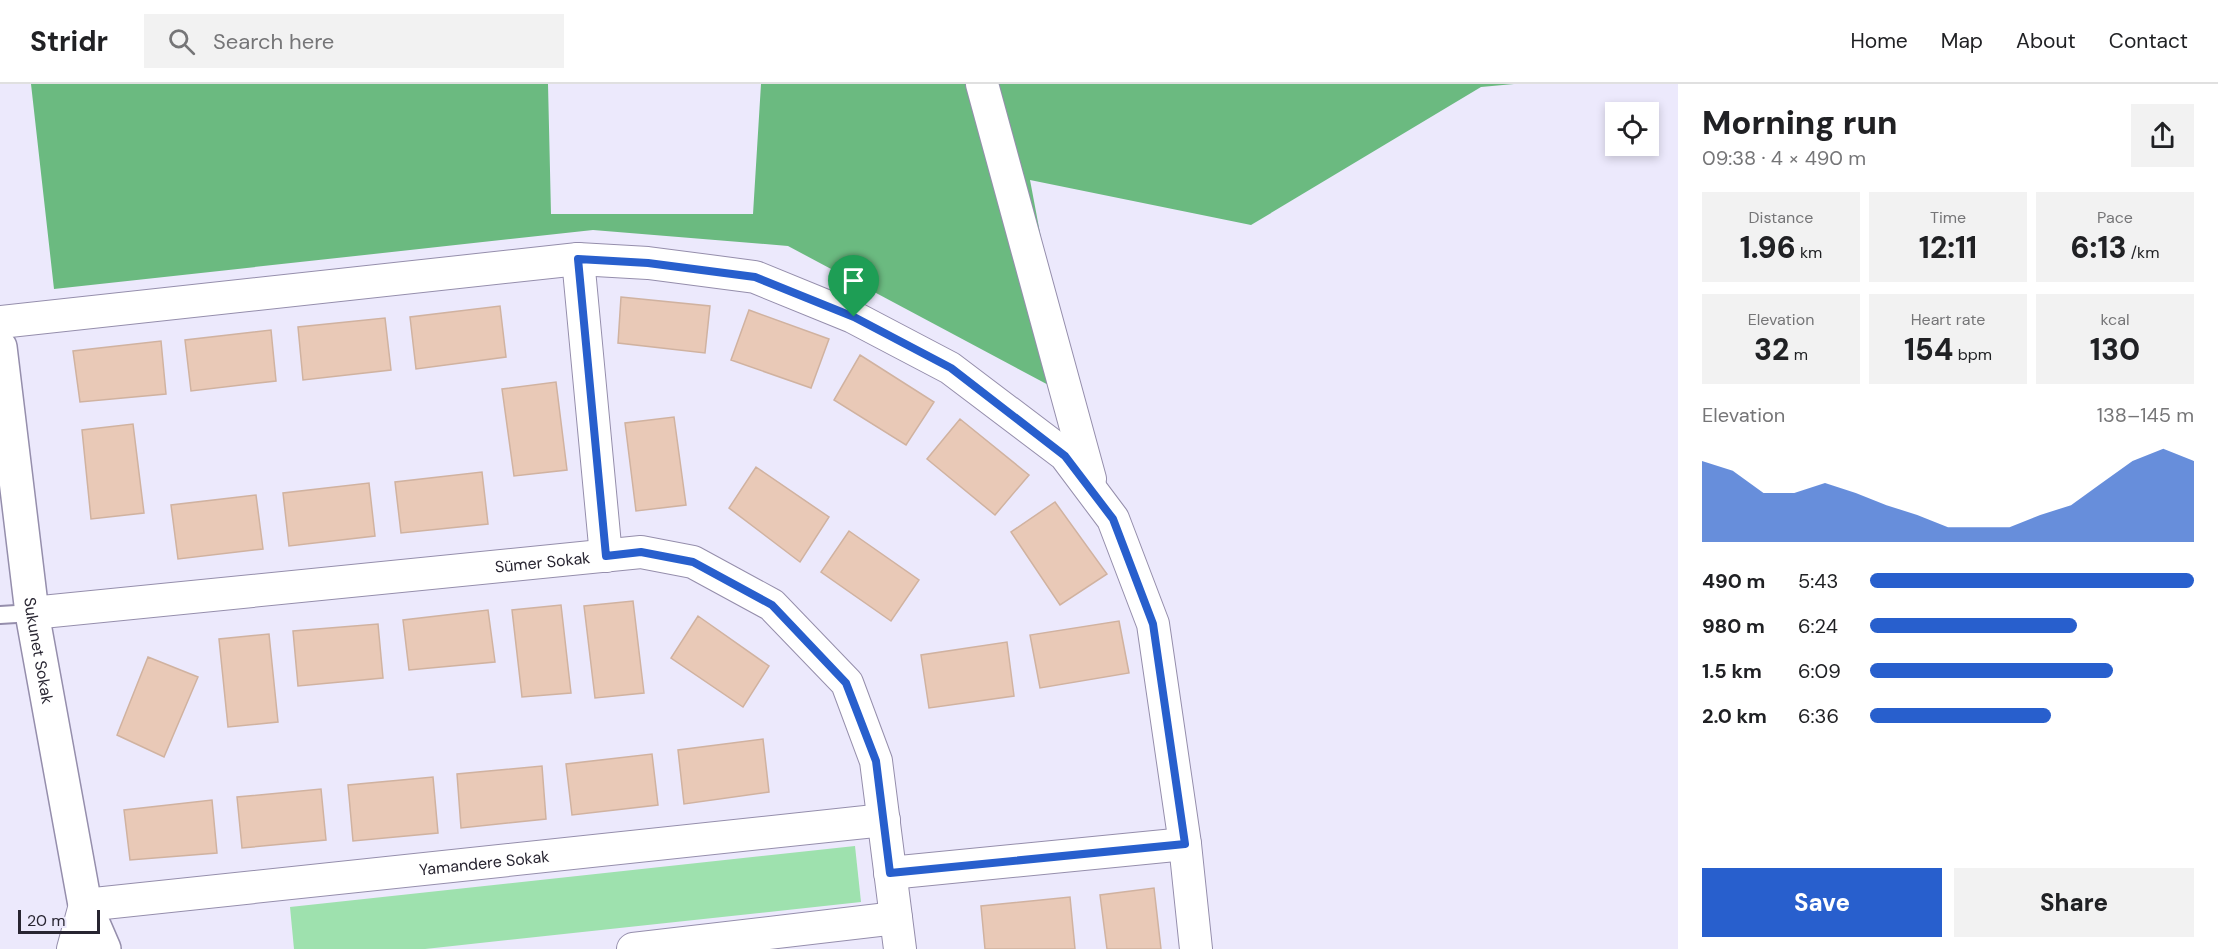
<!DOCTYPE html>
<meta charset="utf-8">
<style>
:root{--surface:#fff;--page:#f2f2f2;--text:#202124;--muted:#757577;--line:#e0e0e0;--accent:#285fcd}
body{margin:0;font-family:"DM Sans",sans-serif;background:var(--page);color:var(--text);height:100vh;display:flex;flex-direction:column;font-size:22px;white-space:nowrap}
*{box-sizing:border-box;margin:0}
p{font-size:20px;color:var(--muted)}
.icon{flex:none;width:33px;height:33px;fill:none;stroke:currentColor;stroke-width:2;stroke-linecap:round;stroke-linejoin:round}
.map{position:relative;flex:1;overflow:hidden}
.panel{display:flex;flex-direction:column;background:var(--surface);width:540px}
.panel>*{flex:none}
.controls{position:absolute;left:1605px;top:18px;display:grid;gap:12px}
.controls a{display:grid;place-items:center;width:54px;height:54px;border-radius:0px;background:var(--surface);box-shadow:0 3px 9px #0003;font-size:30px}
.scale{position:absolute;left:18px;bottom:15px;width:82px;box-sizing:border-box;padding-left:6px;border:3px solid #282531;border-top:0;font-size:16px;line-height:21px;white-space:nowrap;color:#282531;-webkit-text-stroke:4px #ece9fc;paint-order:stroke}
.pin{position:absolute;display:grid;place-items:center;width:51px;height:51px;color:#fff;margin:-62px -26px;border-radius:50% 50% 50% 0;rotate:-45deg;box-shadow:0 0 6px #0007}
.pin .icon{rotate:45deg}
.round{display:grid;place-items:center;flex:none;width:63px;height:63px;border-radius:0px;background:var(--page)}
.headline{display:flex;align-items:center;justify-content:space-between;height:102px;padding:0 24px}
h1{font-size:33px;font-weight:800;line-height:45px}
.stats{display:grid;grid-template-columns:repeat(3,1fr);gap:9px;height:102px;padding:6px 24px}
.stats div{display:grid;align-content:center;border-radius:0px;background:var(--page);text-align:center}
.stats b{font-size:30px;font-weight:800}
.stats small{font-size:16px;font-weight:400}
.stats p{font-size:16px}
.chart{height:168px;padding:12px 24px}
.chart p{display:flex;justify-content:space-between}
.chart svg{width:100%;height:108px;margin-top:6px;fill:var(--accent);opacity:.7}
.primary-button{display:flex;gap:12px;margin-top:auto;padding:12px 24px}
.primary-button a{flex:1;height:69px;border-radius:0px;background:var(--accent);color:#fff;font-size:24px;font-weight:800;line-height:69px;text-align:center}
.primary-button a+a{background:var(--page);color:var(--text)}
ul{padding:0 24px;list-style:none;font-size:20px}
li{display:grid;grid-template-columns:96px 72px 1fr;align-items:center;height:45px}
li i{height:15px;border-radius:8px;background:var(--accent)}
header{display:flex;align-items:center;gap:36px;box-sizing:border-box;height:84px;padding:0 30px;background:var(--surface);border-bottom:2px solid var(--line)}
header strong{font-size:28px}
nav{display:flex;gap:33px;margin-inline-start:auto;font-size:21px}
.search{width:420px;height:54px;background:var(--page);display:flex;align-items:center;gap:15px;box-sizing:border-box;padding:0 21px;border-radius:0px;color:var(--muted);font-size:22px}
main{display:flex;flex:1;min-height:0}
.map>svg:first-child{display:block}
</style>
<header>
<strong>Stridr</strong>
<div class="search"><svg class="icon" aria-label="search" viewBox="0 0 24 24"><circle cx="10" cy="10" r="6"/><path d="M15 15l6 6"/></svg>Search here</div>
<nav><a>Home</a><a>Map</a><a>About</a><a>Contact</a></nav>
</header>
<main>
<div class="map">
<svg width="1678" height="865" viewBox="0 0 1678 865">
<rect width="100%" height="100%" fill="#ece9fc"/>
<!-- green -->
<path fill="#9ee1ae" d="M855,762L861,818L425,865H294L290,823Z"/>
<!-- forest -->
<path fill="#6bba80" d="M31,0H548L551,130H753L761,0H1514L1481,3L1251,141L1030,96L1071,313L788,162L593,146L54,205Z"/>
<!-- building -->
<path fill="#e9c9b7" stroke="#d0b2a0" stroke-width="1.5" d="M621,213L710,222L705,269L618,259Z
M500,222L506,273L416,285L410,233Z
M749,226L829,255L811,304L731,276Z
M385,234L391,286L303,296L298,243Z
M271,246L276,297L191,307L185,256Z
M161,257L166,310L80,318L73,267Z
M860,271L934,318L906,361L834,316Z
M556,298L567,386L514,392L502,305Z
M674,333L686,421L636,427L625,339Z
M960,335L1029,391L995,431L927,375Z
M133,340L144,429L91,435L82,346Z
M756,383L829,433L800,478L729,424Z
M482,388L488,440L401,449L395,398Z
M369,399L375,452L289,462L283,409Z
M256,411L263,465L178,475L171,421Z
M1055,418L1107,490L1060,521L1011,448Z
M849,447L919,496L891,537L821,488Z
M633,517L644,609L595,614L584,522Z
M561,521L571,609L522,613L512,526Z
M488,526L495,578L409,586L403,536Z
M698,532L769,582L743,623L671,574Z
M1119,537L1129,589L1040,604L1030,551Z
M378,540L383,594L298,602L293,547Z
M269,550L278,638L228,643L219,555Z
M1007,558L1014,612L929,624L921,571Z
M148,573L198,593L164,673L117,651Z
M763,655L769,708L684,720L678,666Z
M652,670L658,721L572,731L566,680Z
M542,682L546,735L461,744L457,690Z
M433,693L438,749L353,757L348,701Z
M321,705L326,756L242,764L237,713Z
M212,716L217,769L130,776L124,726Z
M1154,804L1161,865H1107L1100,811Z
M1070,813L1075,865H985L981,822Z"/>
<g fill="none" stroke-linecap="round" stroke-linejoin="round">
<!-- lane casing -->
<g stroke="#958eac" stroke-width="20">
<path id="lane" d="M0,531L32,529"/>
</g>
<!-- street casing -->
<g stroke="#958eac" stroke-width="34">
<g id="street">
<path d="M982,0L1090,395"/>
<path d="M578,175L606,472"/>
<path d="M0,238L578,175L648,179L755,193L853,233L950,284L1065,371L1113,435L1153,540L1185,760L1196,865"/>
<path id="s1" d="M32,529L641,468L693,478L772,521L847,599L876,677L900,865"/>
<path d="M890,789L1185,760"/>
<path id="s2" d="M73,865L85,821L884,736"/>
<path d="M633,865L896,834"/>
</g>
</g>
<!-- secondary casing -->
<g stroke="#958eac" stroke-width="36">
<g id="secondary">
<path id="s3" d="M0,263L32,529L85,821L104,865"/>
</g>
</g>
<!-- lane -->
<use href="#lane" stroke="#fff" stroke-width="16"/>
<!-- street -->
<use href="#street" stroke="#fff" stroke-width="32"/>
<!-- secondary -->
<use href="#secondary" stroke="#fff" stroke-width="33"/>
</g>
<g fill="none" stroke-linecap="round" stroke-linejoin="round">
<!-- route casing -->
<g stroke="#fff" stroke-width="12">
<path id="route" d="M578,175L648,179L755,193L854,233L951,284L1065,372L1113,435L1153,540L1185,760L890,789L876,677L846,599L772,521L693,478L641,468L606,472Z"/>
</g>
<!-- route -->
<use href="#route" stroke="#285fcd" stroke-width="8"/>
</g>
<g text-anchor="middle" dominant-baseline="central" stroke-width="4.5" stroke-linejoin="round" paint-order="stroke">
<!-- street labels -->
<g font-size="16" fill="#282531" stroke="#ece9fc">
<text stroke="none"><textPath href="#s1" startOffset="513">Sümer Sokak</textPath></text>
<text stroke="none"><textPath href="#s3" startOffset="306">Sukunet Sokak</textPath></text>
<text stroke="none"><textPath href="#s2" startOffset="447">Yamandere Sokak</textPath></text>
</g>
</g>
</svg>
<div class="controls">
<a><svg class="icon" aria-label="locate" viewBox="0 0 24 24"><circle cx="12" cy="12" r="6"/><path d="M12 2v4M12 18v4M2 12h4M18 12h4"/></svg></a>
</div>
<div class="scale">20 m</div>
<div class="pin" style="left:854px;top:233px;background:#1e9e55"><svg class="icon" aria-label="arrive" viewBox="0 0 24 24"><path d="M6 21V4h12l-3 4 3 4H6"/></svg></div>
</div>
<section class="panel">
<div class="headline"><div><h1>Morning run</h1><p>09:38 · 4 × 490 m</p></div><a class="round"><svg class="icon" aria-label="share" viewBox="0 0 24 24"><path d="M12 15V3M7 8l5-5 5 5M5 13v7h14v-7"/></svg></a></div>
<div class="stats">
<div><p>Distance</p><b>1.96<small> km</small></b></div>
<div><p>Time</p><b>12:11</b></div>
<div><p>Pace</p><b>6:13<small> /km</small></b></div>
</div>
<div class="stats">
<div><p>Elevation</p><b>32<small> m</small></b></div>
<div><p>Heart rate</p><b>154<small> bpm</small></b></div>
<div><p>kcal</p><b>130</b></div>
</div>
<div class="chart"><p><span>Elevation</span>138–145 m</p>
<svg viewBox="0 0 160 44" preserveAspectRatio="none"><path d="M0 44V11L10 15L20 24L30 24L40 20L50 24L60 29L70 33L80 38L90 38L100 38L110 33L120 29L130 20L140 11L150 6L160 11V44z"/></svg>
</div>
<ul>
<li><b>490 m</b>5:43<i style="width:100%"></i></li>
<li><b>980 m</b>6:24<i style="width:64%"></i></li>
<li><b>1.5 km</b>6:09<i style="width:75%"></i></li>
<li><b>2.0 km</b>6:36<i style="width:56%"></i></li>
</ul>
<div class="primary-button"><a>Save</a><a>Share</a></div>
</section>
</main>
